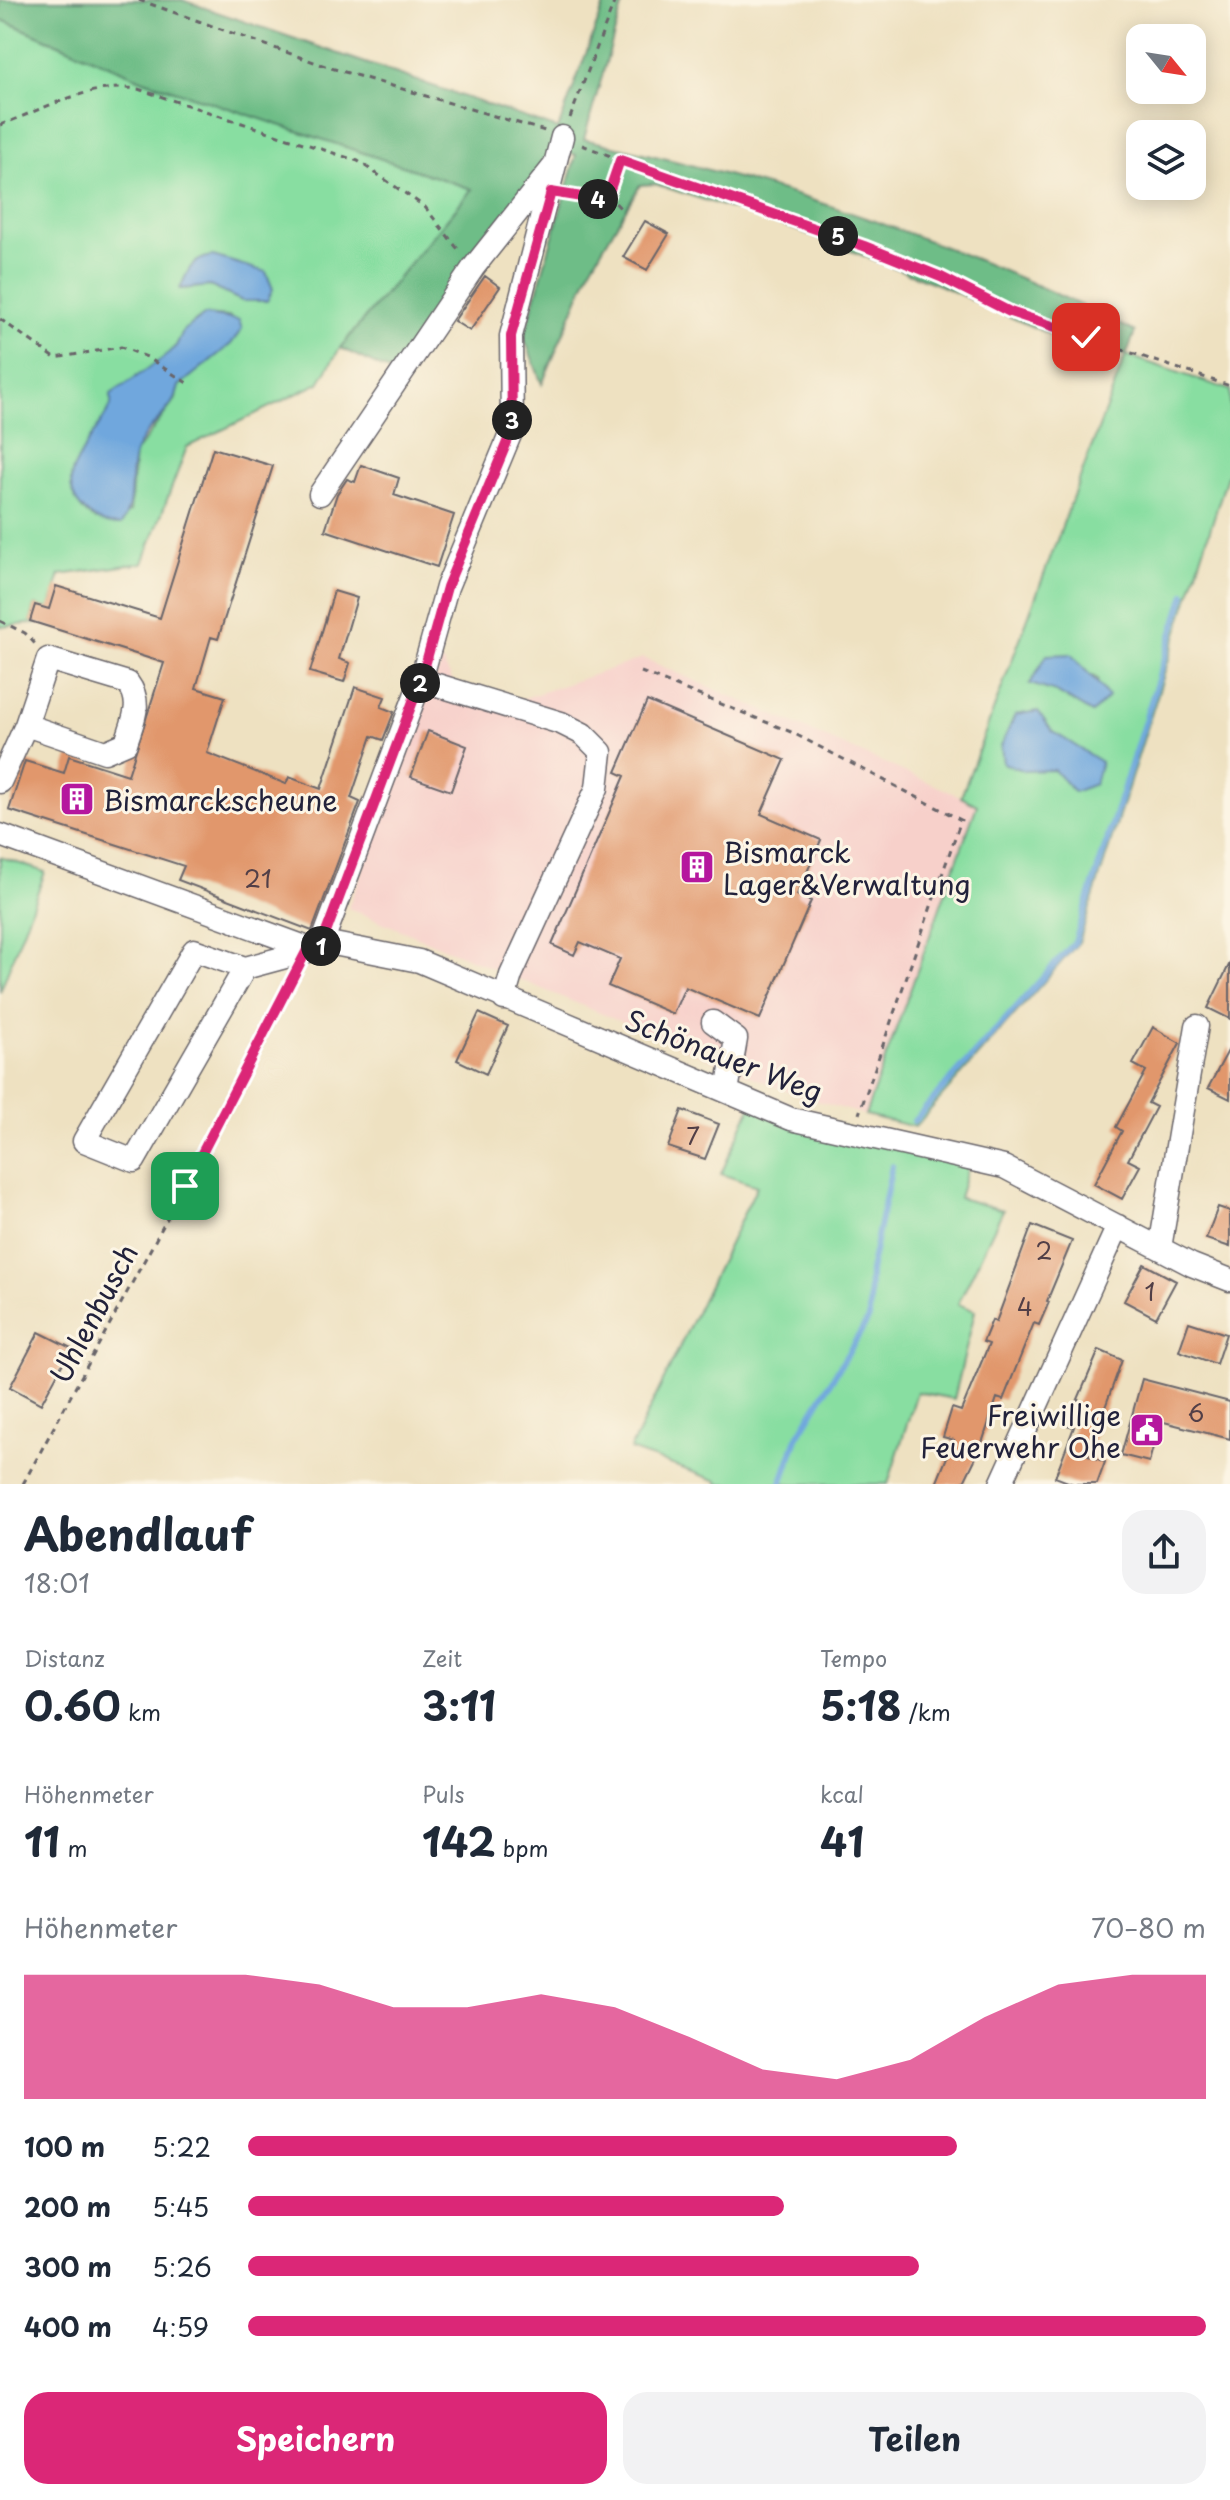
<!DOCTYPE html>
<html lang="de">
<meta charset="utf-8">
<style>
:root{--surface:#fff;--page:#f2f2f3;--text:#1f2937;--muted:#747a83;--accent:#db2777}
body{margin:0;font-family:"Playpen Sans",sans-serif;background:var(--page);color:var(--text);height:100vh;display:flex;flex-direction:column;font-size:30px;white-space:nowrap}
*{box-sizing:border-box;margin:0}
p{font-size:26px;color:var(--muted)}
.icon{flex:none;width:44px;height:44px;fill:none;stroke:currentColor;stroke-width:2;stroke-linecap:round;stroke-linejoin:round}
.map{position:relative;height:1484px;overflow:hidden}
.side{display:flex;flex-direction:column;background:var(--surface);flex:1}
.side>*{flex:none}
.needle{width:52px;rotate:120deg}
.controls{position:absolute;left:1126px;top:24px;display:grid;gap:16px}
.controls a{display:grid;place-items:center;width:80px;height:80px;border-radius:16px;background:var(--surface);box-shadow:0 4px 20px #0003;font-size:40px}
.pin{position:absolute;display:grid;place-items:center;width:68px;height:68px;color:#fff;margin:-34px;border-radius:16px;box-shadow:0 4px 12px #0006}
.km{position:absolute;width:40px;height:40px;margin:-20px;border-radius:50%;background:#222;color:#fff;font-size:22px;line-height:40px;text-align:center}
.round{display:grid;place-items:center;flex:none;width:84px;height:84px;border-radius:24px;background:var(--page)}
.head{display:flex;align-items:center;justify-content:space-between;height:136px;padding:0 24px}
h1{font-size:44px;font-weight:700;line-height:60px}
.stats{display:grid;grid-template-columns:repeat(3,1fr);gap:12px;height:136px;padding:8px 24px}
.stats div{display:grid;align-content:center}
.stats b{font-size:40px;font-weight:700}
.stats small{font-size:22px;font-weight:400}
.stats p{font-size:22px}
.chart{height:224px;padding:16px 24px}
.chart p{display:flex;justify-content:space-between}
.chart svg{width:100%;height:144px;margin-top:8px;fill:var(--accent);opacity:.7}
.action{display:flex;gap:16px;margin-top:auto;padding:16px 24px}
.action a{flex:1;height:92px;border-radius:24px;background:var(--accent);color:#fff;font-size:32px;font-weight:700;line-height:92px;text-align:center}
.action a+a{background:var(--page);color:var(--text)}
ul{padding:0 24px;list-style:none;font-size:26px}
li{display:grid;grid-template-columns:128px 96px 1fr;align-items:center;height:60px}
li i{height:20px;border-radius:10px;background:var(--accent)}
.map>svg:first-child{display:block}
</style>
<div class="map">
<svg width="1230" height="1484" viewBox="0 0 1230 1484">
<rect width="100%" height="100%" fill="#fcf5e5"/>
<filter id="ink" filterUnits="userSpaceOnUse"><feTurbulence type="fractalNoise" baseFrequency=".0125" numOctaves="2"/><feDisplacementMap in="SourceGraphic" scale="16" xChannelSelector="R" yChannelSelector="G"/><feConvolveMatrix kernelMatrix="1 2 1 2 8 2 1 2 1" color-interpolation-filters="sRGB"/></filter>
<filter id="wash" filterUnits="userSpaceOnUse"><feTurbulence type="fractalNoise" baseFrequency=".006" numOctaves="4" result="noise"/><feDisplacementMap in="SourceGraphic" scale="32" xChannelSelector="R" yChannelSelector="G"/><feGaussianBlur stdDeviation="1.8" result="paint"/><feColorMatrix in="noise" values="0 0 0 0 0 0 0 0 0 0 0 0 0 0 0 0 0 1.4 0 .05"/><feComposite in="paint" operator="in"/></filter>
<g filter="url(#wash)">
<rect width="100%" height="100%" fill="#eee1c1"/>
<!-- built -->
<path fill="#f7d0ca" d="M643,658L978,804L865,1115L796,1095L348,908L442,661L458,691L504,705Z"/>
<!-- green -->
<path fill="#88dea1" stroke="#55806e" stroke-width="2" fill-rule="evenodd" d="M0,19L144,80L472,189L340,348L319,383L187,447L143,563L60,575L49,609L35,605L31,620L36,623L0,627ZM265,272L266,300L242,301L210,286L181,289ZM204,315L230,317L202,364L178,386L176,399L135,453L130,512L96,520C46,491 92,441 111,406L112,394L162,359L176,346L184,330Z
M1126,355L1230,390V467L1079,942L915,1127L865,1115L977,805L961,797ZM1085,672L1098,679L1092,713L1056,692L1031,684ZM1051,731L1100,762L1024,771Z
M0,857L45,872L0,992Z
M753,1102L970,1160L959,1198L1003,1210L958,1304L975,1311L954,1399L917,1392L888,1484H718V1481L630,1450L757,1186L721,1174Z"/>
<!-- forest -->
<path fill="#6ebd87" stroke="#487061" stroke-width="2" d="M0,0H182L558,129L606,0H624L584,139C779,183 956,241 1135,332L1126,355L1051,335L939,285L803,232L655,184L640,185L591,268L542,384L524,337L576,155L555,148L400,376L340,348L472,189L144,80L0,19Z"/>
<!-- water -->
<path fill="#6fa7dd" stroke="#48648c" stroke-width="2" d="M213,256L266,272L273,289L267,301H242L210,286L180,289C188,270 191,259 213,256Z
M205,315L239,320L242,329L231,344L179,386C174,413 144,426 135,453C127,477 136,502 121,525C95,527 65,502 72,473C76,458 102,422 111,406V394L162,359L176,346L184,330Z
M1071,654C1083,670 1098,680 1108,697L1092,713L1056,692L1030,684L1047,655Z
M1038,711L1052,731L1101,762L1095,784L1074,792L1054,770L1024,771L1003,763L1001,746L1015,715Z"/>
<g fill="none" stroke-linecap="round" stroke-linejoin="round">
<!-- stream -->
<path stroke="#6fa7dd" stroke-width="6" d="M914,1121L1075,942L1185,594
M781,1484L797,1438L869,1318L870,1271L892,1166"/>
</g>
<g id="blocks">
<!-- building -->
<path fill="#e1976c" d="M645,221L669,234L647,270L623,257Z
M485,276L500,287L470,331L454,321Z
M213,448L273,466L218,639L211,637L196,688L225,697L207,753L286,784L289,777L321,789L355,687L385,697L381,707L394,712L383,740L372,736L351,798L360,802L312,931L178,880L184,866L9,810L25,761L64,773L69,756L128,775L164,663L30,621L35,605L49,609L56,586L160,618Z
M361,465L399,478L394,495L454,515L437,567L325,530L337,494L347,479L355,482Z
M334,591L357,598L339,659L350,663L344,682L310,672Z
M647,701L785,760L761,814L821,840L797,895L811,901L760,1019L685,987L673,1014L608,986L620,959L580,942L574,955L552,945L625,776L616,772Z
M428,731L467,746L451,791L411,777Z
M1230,963V1019L1208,1008Z
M479,1013L508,1026L486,1074L457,1060Z
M1153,1027L1180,1043L1148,1103L1156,1107L1128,1160L1140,1166L1122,1199L1094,1184L1122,1131L1116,1127L1146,1071L1133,1064Z
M1230,1047V1099L1208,1088Z
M682,1110L719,1124L705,1159L668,1147Z
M1218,1207L1230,1211V1247L1206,1239Z
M1032,1225L1072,1241L1047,1301L1049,1302L1039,1325L1034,1323L1003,1400L997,1398L980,1449L963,1484H936L954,1440L943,1437L952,1408L961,1411L989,1344L983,1342L992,1320L996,1322Z
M1144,1264L1176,1281L1156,1318L1124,1301Z
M1189,1322L1226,1334L1216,1364L1179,1351Z
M39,1332L71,1348L41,1404L10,1387Z
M1099,1350L1122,1360L1088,1455L1105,1462L1097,1484H1073L1055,1477L1074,1427L1067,1425Z
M1142,1379L1230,1402V1439L1160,1421L1149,1462L1121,1455Z"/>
</g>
</g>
<g filter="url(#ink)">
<use href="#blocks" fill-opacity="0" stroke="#69656a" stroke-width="2"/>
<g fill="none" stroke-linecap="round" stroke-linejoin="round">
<!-- minor casing -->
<g stroke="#69656a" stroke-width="25">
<path id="minor" d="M320,494L473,268L554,166
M421,680L561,723L583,734L601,752L597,788L511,975L504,999
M0,782L26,725L48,659L128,683C143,703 133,720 126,743L105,752L26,725
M0,835L308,948
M321,946L421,680L447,587L512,430L511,336L562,137
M245,968L194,950L84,1141L134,1161L245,968L334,944L419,961L791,1119L1004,1167L1192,1265L1230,1280
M713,1022L736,1039L727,1091
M1160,1248L1197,1026
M1001,1484L1118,1226"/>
</g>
<!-- path -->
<path stroke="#69656a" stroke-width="3" stroke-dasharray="6 6" stroke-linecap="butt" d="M139,0L331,68L545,131
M570,118L615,0
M0,125C44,109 91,82 138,89L358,161L425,207L461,253
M582,145L668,178L864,246L941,277L1010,312L1230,386
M620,160L608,195L623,211
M570,195L600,200L608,195
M0,319L55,358L121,347L147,357L187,383
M0,621L25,633L36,645
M641,672L791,732L961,820L859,1114
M23,1484L239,1086L295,976"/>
<!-- minor -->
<use href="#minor" stroke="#fff" stroke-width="22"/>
</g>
</g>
<g fill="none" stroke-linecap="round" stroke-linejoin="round" filter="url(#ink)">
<!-- route casing -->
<g stroke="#fff" stroke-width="16">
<path id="route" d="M185,1186L308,948L321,946L421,680L447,587L512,430L511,336L551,192L600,200L608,195L620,160L864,246L941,277L1010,312L1086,337"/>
</g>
<!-- route -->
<use href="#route" stroke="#db2777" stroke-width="10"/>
</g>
<!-- icons -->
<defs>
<g id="building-square" transform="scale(1.8)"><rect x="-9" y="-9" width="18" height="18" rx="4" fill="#b5179e" stroke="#fcf5e5"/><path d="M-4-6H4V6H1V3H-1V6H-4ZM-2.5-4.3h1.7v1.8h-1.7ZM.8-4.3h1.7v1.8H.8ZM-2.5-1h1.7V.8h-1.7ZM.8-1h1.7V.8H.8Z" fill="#fff"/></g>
<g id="civic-square" transform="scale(1.8)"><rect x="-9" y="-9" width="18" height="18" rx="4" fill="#b5179e" stroke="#fcf5e5"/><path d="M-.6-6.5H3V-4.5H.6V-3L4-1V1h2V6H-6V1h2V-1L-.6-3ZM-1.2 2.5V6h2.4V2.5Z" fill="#fff"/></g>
</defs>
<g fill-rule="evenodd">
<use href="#building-square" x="77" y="799"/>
<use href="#building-square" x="697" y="867"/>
<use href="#civic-square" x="1147" y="1430"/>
</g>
<g text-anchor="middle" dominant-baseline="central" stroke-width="6" stroke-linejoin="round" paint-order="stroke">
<!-- number labels -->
<g font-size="24" fill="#523f47">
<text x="258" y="878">21</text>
<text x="693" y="1135">7</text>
<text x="1044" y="1250">2</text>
<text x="1150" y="1291">1</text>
<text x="1025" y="1306">4</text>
<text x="1196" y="1412">6</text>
</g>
<!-- poi labels -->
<g font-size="28" fill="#22223b" stroke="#fcf5e5" text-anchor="start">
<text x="103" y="799">Bismarckscheune</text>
<text x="723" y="851">Bismarck<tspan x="723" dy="32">Lager&amp;Verwaltung</tspan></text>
<text x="1121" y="1414" text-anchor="end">Freiwillige<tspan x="1121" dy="32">Feuerwehr Ohe</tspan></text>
</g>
<!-- street labels -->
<g font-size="28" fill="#22223b" stroke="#fcf5e5">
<text transform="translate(724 1055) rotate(21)">Schönauer Weg</text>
<text transform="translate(93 1313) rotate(-62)">Uhlenbusch</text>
</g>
</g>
</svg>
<div class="controls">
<a><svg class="needle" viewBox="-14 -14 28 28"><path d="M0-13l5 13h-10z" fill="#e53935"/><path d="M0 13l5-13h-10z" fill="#747a83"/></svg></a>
<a><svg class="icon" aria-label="layers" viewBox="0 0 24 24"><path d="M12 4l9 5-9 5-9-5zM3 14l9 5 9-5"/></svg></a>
</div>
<div class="pin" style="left:185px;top:1186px;background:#1e9e55"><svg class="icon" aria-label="arrive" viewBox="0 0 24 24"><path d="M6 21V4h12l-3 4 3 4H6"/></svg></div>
<div class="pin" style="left:1086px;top:337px;background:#d93025"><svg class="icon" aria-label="check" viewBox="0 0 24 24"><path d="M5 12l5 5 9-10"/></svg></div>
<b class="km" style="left:321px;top:946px">1</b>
<b class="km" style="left:420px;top:683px">2</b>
<b class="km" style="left:512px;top:420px">3</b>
<b class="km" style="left:598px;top:199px">4</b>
<b class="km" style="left:838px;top:236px">5</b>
</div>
<section class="side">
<div class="head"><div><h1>Abendlauf</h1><p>18:01</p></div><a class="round"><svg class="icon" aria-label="share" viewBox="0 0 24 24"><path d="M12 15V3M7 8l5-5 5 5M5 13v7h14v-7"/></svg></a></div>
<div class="stats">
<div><p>Distanz</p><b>0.60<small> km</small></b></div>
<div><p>Zeit</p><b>3:11</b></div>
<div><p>Tempo</p><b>5:18<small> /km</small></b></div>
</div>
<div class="stats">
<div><p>Höhenmeter</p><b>11<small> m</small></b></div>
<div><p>Puls</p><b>142<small> bpm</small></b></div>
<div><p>kcal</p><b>41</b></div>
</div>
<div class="chart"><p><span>Höhenmeter</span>70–80 m</p>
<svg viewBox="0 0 160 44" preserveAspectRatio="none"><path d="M0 44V6L10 6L20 6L30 6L40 9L50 16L60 16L70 12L80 16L90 25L100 35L110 38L120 32L130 19L140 9L150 6L160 6V44z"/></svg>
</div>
<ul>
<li><b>100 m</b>5:22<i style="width:74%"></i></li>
<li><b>200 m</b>5:45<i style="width:56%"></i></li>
<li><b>300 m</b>5:26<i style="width:70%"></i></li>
<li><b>400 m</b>4:59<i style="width:100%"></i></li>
</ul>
<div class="action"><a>Speichern</a><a>Teilen</a></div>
</section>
